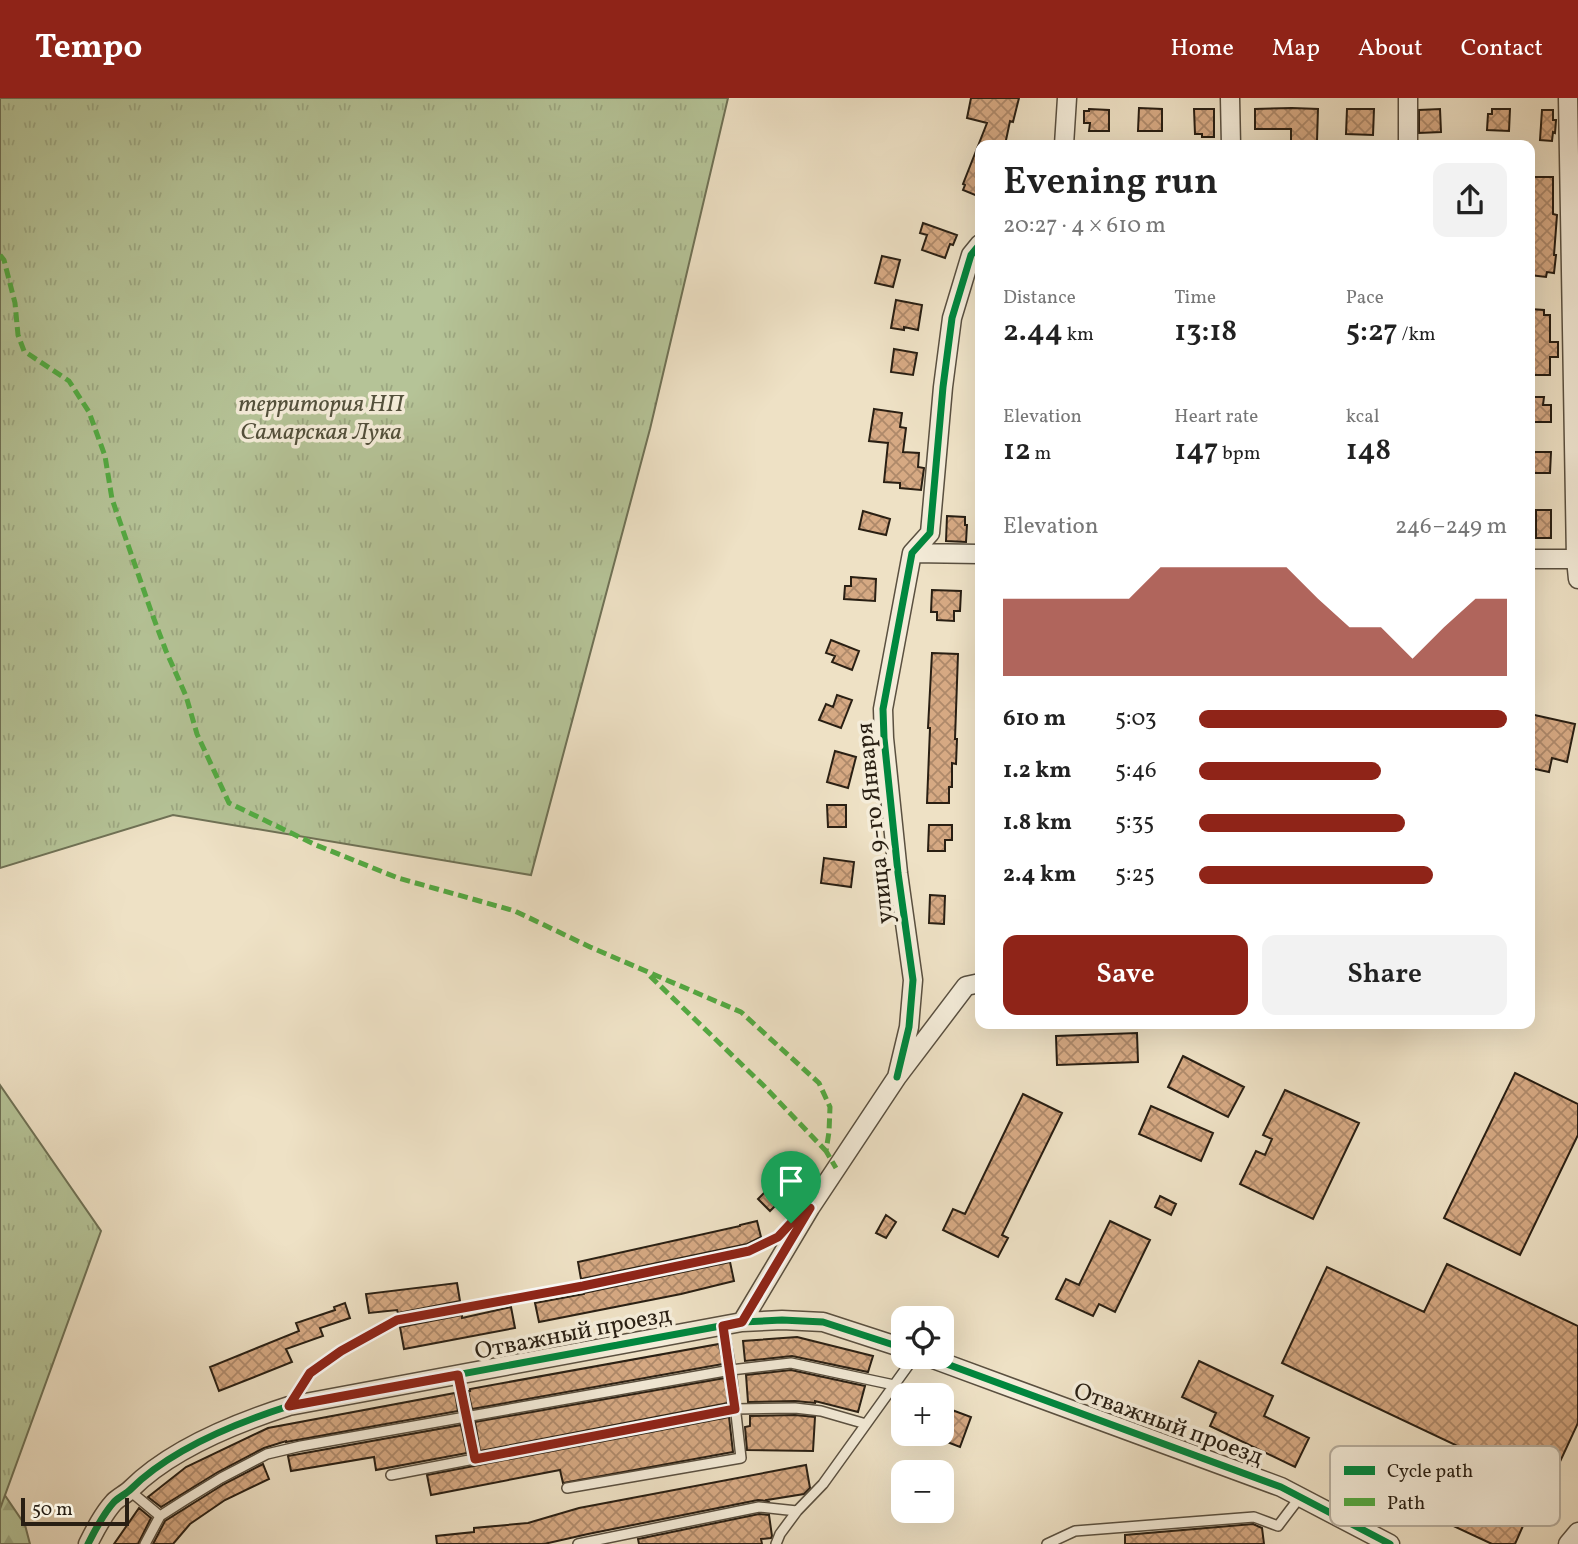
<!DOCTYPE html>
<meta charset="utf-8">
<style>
:root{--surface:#fff;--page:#f2f2f2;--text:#222;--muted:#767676;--accent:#8f2418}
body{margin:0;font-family:Vollkorn,serif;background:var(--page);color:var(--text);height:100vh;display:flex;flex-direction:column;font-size:26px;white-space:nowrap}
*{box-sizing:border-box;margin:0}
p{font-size:23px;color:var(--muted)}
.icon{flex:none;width:38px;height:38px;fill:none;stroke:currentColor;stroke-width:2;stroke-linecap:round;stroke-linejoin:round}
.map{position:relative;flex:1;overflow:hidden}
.panel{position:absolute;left:975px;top:42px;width:560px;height:889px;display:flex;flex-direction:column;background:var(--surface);border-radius:14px;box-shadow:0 7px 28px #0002}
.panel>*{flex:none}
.controls{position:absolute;left:891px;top:1208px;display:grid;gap:14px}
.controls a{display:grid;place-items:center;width:63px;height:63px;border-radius:14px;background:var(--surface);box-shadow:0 7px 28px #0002;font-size:35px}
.scale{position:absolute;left:21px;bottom:18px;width:108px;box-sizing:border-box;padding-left:7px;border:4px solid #291f13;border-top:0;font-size:19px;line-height:24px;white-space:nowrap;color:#291f13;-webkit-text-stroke:5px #f4ecd9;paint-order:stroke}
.pin{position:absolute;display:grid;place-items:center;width:60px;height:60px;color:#fff;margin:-72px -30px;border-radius:50% 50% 50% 0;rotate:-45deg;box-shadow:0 0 7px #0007}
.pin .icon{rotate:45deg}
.round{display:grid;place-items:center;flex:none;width:74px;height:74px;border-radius:14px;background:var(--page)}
.headline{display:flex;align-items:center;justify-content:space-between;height:119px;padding:0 28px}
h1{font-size:38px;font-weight:600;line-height:52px}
.metrics{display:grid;grid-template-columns:repeat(3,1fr);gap:10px;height:119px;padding:7px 28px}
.metrics div{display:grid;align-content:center}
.metrics b{font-size:30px;font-weight:600}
.metrics small{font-size:19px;font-weight:400}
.metrics p{font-size:19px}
.chart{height:196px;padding:14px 28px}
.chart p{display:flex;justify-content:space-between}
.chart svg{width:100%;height:126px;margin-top:7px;fill:var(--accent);opacity:.7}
.button{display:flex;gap:14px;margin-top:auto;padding:14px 28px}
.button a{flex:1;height:80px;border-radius:14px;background:var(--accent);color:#fff;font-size:28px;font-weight:600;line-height:80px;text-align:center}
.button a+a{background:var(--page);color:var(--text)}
ul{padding:0 28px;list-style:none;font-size:23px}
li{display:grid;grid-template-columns:112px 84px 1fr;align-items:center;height:52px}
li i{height:18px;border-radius:9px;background:var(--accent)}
header{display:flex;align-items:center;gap:42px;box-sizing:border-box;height:98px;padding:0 35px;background:var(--accent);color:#fff}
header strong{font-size:33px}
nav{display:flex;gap:38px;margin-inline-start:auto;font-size:24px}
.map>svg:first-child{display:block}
</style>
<header>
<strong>Tempo</strong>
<nav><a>Home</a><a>Map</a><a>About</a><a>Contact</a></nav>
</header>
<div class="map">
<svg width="1578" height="1446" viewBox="0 0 1578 1446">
<defs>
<pattern id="forest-firs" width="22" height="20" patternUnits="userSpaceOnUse" patternTransform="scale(1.75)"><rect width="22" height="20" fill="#b5c397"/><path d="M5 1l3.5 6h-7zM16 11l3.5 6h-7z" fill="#9ca781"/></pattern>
<pattern id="park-tufts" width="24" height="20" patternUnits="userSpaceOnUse" patternTransform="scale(1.75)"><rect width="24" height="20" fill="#b5c397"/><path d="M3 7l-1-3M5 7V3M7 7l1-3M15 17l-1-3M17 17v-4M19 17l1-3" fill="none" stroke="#9ca781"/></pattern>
<pattern id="building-cross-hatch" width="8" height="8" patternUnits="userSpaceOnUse" patternTransform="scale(1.75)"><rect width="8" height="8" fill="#d6a983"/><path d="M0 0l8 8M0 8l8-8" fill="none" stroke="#ae896a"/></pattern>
</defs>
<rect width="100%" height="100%" fill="#eee1c5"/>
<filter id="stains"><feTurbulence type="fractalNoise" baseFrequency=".00286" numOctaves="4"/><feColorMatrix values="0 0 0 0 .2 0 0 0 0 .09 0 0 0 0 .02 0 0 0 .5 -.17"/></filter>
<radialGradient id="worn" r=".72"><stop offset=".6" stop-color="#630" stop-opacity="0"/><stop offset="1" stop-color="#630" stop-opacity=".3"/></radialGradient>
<!-- forest -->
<path fill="url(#forest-firs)" stroke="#6f7155" stroke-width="2" d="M0,1390L25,1427L30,1446H0Z"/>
<!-- park -->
<path fill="url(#park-tufts)" stroke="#6f7155" stroke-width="2" d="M0,0H728L650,331L531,777L173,717L0,770Z
M0,987L101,1133L0,1411Z"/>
<!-- building -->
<path fill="url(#building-cross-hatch)" stroke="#291f13" stroke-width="2" d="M971,0H1019L1013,24L1010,23L1005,47H980V99L963,92L965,87L963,86L987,25L967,20Z
M1139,10L1162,11V33H1138Z
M1292,10L1318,11L1317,43H1291V31H1255V11Z
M1089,11L1109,12V33H1089L1090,25H1084V13H1089Z
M1194,11H1214V39H1202V36H1195Z
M1347,11H1374L1373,37L1346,36Z
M1440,11L1441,34L1419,35V12Z
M1492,11H1510L1509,33L1487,32L1488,16H1492Z
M1542,12H1553V22H1556L1555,35L1553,34L1552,43L1540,42Z
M1530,79H1553V116L1557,117L1554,157H1556L1554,175L1547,174L1546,179L1530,177Z
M923,125L957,137L953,147L950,146L945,160L922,152L927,137L920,135Z
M882,158L900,162L893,189L875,185Z
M896,202L922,207L918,232L904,229V232L891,230Z
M1530,211L1544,212V217H1550V244H1558V259H1550V277H1530Z
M894,251L917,255L913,277L891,274Z
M1530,299H1544L1543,307H1551V324H1530Z
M874,311L902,315L900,329L906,330L903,354L919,355L918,369L924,370L921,392L900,390V385L884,384L888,345L869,343Z
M1530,354H1551L1550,375H1530Z
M1536,412H1551V440H1536Z
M863,413L890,421L886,437L859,431Z
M947,418L965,419V427H967L966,444L946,443Z
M851,479L876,481L875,503L844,501L845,488H851Z
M932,492L961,493L960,513H954V523L937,522V514H931Z
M831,542L859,553L852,572L832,564L835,558L826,555Z
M932,555L958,556L955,641H957L956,666L952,665V689H949V705H927L930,630H928Z
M837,597L852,602L841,630L819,622L826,606L833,609Z
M1530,616L1575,626L1567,664L1552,660L1549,674L1530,670Z
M835,653L856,659L848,690L827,684Z
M827,707H846V729H828Z
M929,727H952V742H945V753H928Z
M824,760L854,764L851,789L821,785Z
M930,797L945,798L944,826L929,825Z
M1137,935L1138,964L1057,967L1056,938Z
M1183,958L1244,989L1228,1019L1168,989Z
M1515,975L1578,1006V1037L1520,1157L1444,1120Z
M1285,992L1359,1025L1313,1121L1240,1086L1256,1053L1265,1057L1272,1041L1263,1037Z
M1023,996L1062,1015L1002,1137L1008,1140L998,1159L943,1132L953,1111L965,1116Z
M1151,1008L1213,1035L1201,1063L1139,1036Z
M787,1072L799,1084L770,1113L758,1101Z
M1160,1098L1176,1106L1171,1117L1155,1109Z
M886,1117L896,1124L886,1140L876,1135Z
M757,1123L761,1139L747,1146L581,1181L578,1164L740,1128V1127Z
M1110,1123L1150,1142L1115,1214L1099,1206L1093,1218L1056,1201L1066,1181L1079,1187Z
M730,1164L734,1183L681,1196L539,1224L535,1205L584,1196V1195Z
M1447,1166L1578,1228V1325L1552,1381L1529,1370L1525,1380L1282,1265L1327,1169L1424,1214Z
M457,1185L460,1203L398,1215L397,1212L369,1215L366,1196Z
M345,1205L350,1220L320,1230L323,1238L286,1251L292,1264L219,1293L210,1269L299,1233L296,1225L335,1212L334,1209Z
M511,1209L515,1230L404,1251L400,1229L462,1217V1220Z
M797,1239L873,1258L868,1274L792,1258L745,1263L743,1243Z
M719,1246L723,1266L472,1311L468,1293H470V1291Z
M1199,1263L1273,1298L1264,1318L1309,1340L1295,1369L1210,1328L1216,1315L1182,1299Z
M791,1272L865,1288L858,1314L815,1303V1305L795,1303L748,1304L746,1277Z
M725,1280L728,1305L480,1353L475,1324Z
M455,1295L458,1313L286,1344V1343L264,1350L218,1374L161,1409L148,1399L186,1369L268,1330Z
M952,1312L971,1319L960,1349L942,1342V1315L950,1319Z
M795,1317L815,1319L813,1353L747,1352L745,1329L750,1328V1318Z
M729,1319L733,1354L563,1385L560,1372L431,1397L427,1377Z
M461,1327L467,1355L376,1372L374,1359L291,1373L288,1358Z
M263,1366L269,1381L225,1402L190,1426L173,1446H153L165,1423L224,1386Z
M806,1367L810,1390L804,1396L767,1402L768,1403L758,1402L588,1436L544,1446H437L436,1438L474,1434V1430L528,1425L579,1410Z
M1432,1377L1526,1421L1515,1446H1492L1417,1411Z
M139,1410L151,1420L138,1446H114Z
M759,1416L769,1417L772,1438L771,1440L761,1441L762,1446H639L638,1441Z
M1253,1426L1262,1430L1264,1446H1125V1437Z"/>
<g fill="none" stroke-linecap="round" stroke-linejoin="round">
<!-- service casing -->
<g stroke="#5a5040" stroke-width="12">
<path id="service" d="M458,1277L475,1361
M290,1307L310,1275L341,1253L397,1222L583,1188L749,1153L778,1139L799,1119
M391,1377L735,1311L795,1310L821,1313L866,1326
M567,1390L741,1360L731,1272L723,1228
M130,1393L160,1418
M145,1446L160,1418L185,1402L221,1380L267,1356L301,1348L731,1272L791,1265L894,1287
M578,1446L759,1409L797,1413
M776,1446L780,1436L797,1413L823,1386L915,1258
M1047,1446L1075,1433L1254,1419L1278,1428L1300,1399"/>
</g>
<!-- minor casing -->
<g stroke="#5a5040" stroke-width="21">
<path id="minor" d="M1230,0L1231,47
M1568,0L1576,461L1578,481
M1064,47L1067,0
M1408,47V0
M912,455L980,456
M1530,461H1578
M897,979L909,929L913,882L898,775L884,640L883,611L912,455L930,435L943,289L952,220L971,157L980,146
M742,1224L810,1110L897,979L966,888L980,885
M925,1258L1281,1389L1390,1446
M88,1446C95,1432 103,1416 114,1404C119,1399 126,1396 131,1391C171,1351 236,1325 289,1308L742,1224L782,1222L823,1224L903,1250
M1568,1446L1578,1434"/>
</g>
<!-- service -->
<use href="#service" stroke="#f4ecd9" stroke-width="9"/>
<!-- minor -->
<use href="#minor" stroke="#f4ecd9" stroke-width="18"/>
<!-- quiet -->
<path stroke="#53aa42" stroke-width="5" stroke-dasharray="10 5" stroke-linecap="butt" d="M0,157L4,162L15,205L18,237L24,253L69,283L89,314L105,358L112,401L151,513L166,553L186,598L197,636L229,705L316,747L398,780L515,813L590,849L741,914L819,985L830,1009L829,1034L826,1053L836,1070
M650,878L764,988L826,1053"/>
<!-- cycleway casing -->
<g stroke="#f4ecd9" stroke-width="11">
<path id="cycleway" d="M897,979L909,929L913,882L898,775L884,640L883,611L912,455L930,435L943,289L952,220L971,157L980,146
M925,1258L1281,1389L1390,1446
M88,1446C95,1432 103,1416 114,1404C119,1399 126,1396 131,1391C171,1351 236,1325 289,1308L742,1224L782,1222L823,1224L903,1250"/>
</g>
<!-- cycleway -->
<use href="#cycleway" stroke="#00873e" stroke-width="7"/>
</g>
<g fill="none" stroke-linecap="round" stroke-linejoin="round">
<!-- route casing -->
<g stroke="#fff" stroke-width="14">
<path id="route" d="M810,1110L742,1224L723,1228L735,1311L475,1361L458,1277L289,1308L310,1275L341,1253L397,1222L583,1188L749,1153L778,1139L791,1125Z"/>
</g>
<!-- route -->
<use href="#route" stroke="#8f2418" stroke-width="9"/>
</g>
<g text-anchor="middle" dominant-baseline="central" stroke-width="7" stroke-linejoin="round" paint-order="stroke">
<!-- park labels -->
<g font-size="24" font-style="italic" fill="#53503b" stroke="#f4ecd9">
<text x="321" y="307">территория НП<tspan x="321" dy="28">Самарская Лука</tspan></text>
</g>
<!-- street labels -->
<g font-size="24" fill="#291f13" stroke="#f4ecd9">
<text transform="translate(876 725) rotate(-96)">улица 9-го Января</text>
<text transform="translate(573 1236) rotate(-11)">Отважный проезд</text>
<text transform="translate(1168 1327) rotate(20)">Отважный проезд</text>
</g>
</g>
<!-- legend -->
<rect x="1330" y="1348" width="230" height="80" rx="10" fill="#f4ecd9" stroke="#b7ae9e" stroke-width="2"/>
<rect x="1344" y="1368" width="31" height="9" fill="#00873e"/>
<rect x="1344" y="1400" width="31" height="8" fill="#53aa42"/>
<g font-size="19" fill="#291f13">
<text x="1387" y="1379">Cycle path</text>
<text x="1387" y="1411">Path</text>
</g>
<rect width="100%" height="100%" filter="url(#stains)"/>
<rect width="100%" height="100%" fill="url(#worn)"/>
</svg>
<div class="controls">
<a><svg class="icon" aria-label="locate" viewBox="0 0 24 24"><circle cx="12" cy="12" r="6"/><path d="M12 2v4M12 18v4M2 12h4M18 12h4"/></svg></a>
<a>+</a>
<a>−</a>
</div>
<div class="scale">50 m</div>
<div class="pin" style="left:791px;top:1125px;background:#1e9e55"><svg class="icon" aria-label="arrive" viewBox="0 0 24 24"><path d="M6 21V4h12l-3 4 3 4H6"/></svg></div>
<section class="panel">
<div class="headline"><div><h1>Evening run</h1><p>20:27 · 4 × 610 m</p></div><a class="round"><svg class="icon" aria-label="share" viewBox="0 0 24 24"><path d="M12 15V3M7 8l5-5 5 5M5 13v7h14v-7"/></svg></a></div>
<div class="metrics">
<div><p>Distance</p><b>2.44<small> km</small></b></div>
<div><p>Time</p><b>13:18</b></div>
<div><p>Pace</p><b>5:27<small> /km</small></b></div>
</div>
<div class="metrics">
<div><p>Elevation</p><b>12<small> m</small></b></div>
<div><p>Heart rate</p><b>147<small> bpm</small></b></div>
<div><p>kcal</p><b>148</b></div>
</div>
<div class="chart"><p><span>Elevation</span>246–249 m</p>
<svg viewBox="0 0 160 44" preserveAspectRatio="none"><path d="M0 44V17L10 17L20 17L30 17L40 17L50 6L60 6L70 6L80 6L90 6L100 17L110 27L120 27L130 38L140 27L150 17L160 17V44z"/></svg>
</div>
<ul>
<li><b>610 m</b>5:03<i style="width:100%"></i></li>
<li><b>1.2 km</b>5:46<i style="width:59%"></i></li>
<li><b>1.8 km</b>5:35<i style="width:67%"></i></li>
<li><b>2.4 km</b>5:25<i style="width:76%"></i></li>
</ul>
<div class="button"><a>Save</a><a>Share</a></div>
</section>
</div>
